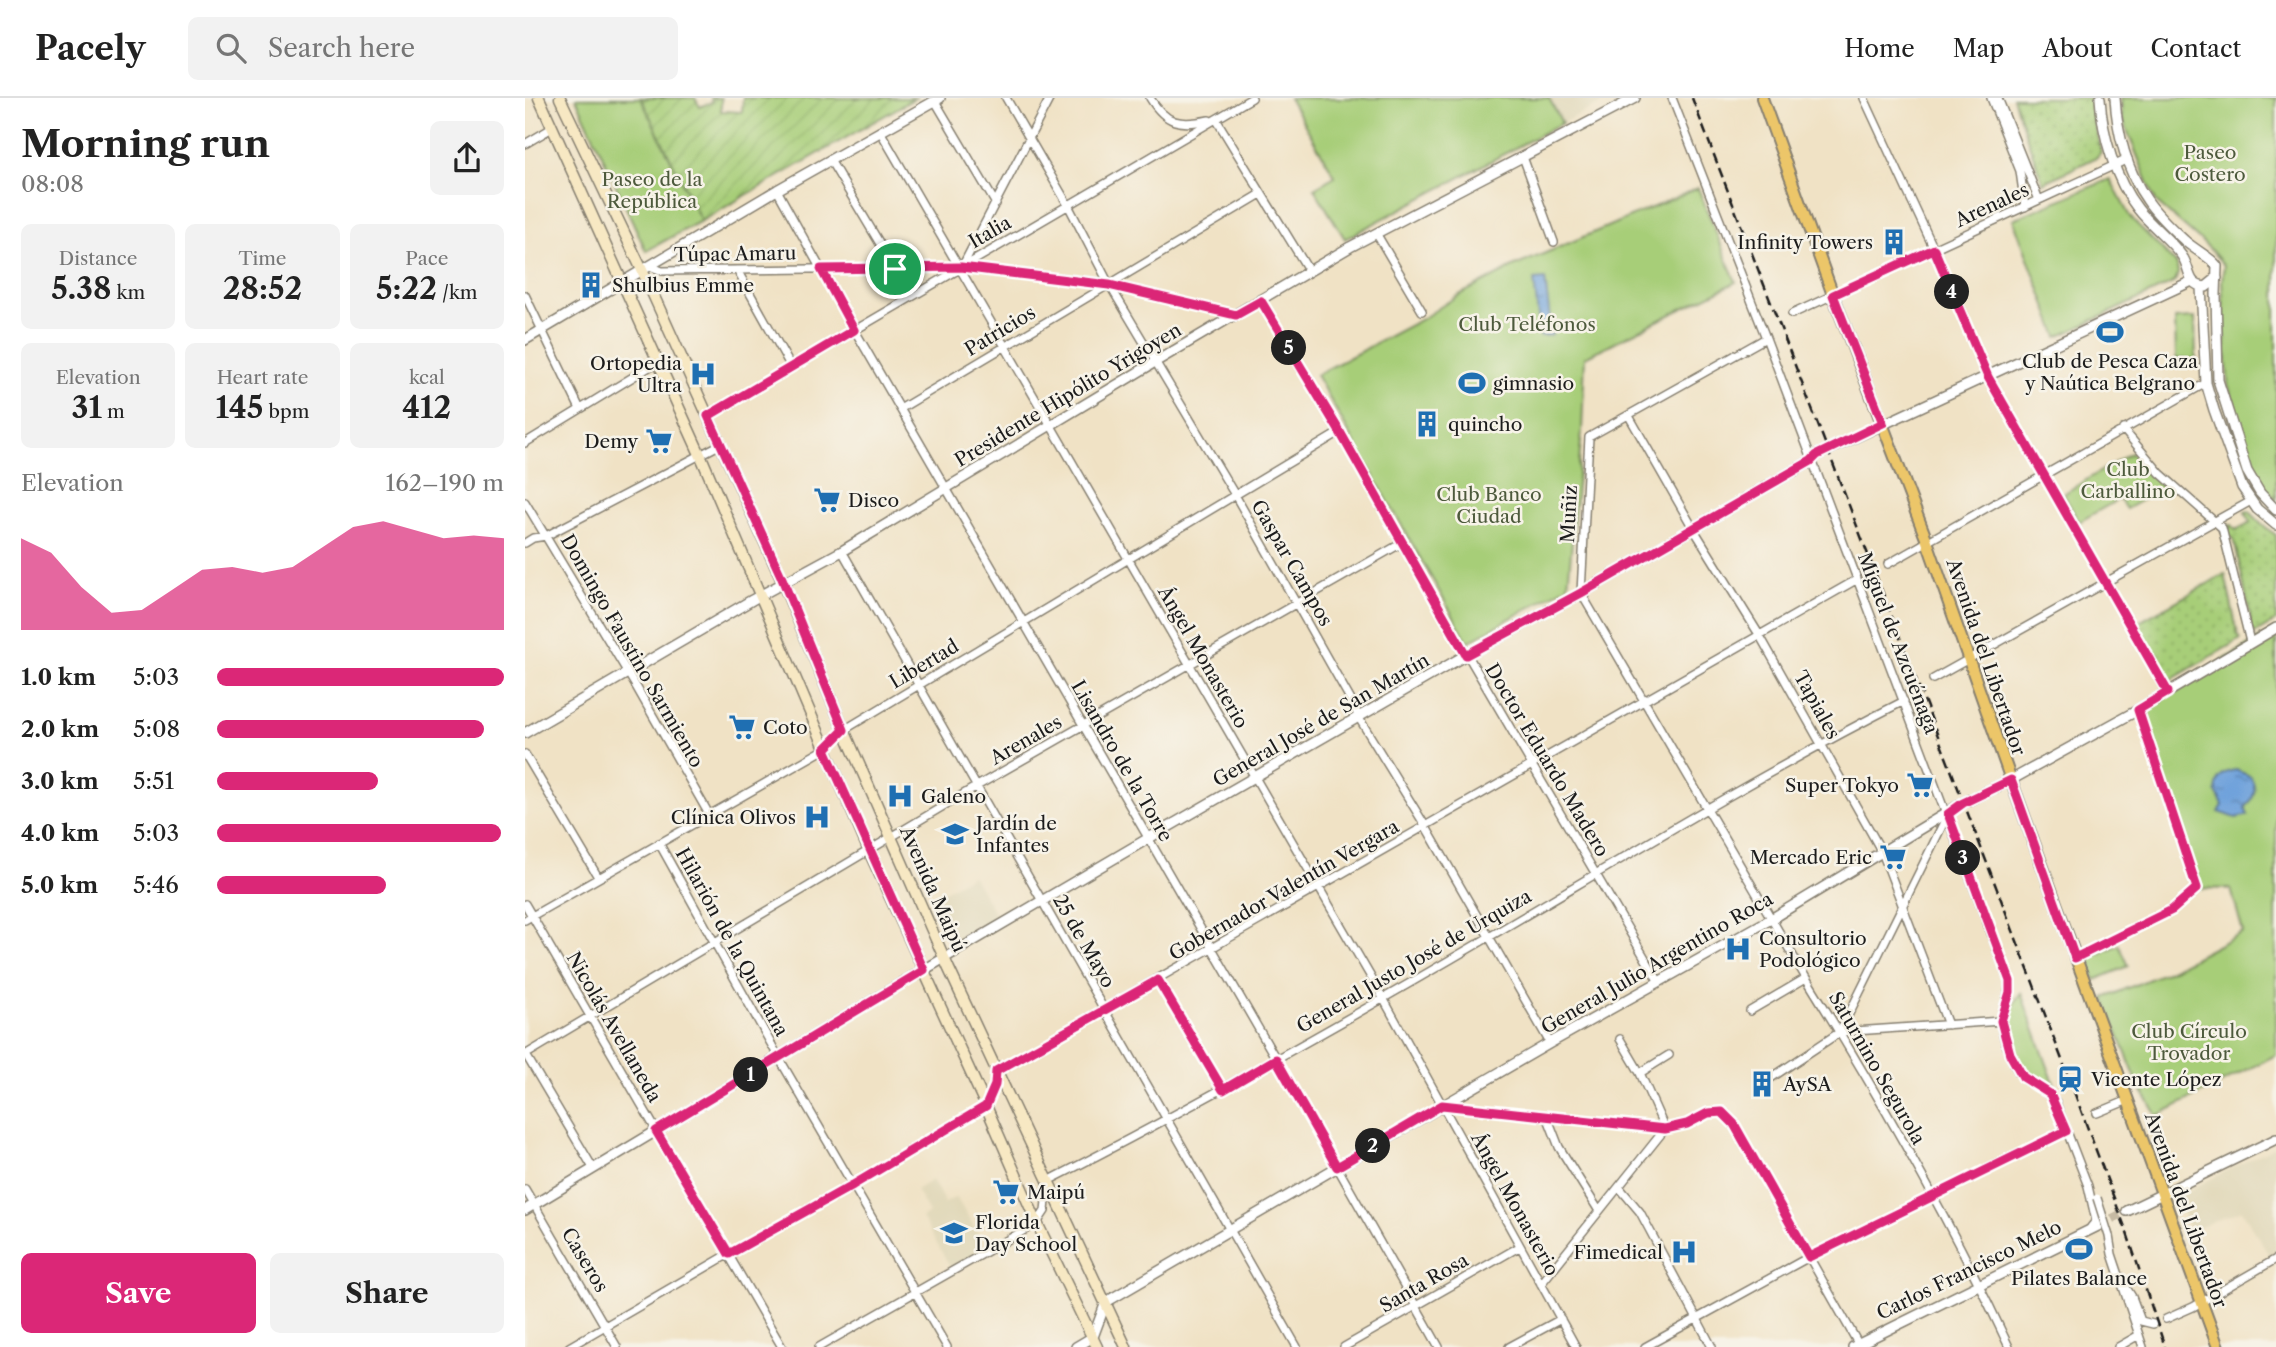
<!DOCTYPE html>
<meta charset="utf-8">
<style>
:root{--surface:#fff;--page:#f2f2f2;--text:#222;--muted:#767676;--line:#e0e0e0;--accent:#db2777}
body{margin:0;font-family:"Libre Caslon Text",serif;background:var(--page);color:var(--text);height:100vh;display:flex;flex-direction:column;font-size:26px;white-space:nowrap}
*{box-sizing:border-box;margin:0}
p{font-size:23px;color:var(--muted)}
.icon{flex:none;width:38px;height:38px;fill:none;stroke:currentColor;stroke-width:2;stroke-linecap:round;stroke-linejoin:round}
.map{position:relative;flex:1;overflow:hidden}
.panel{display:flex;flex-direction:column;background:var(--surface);width:525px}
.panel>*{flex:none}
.pin{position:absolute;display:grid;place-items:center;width:60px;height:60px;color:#fff;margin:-30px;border:4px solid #fff;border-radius:50%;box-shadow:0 2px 7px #0007}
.km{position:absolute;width:35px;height:35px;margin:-18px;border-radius:50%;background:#222;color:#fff;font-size:19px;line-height:35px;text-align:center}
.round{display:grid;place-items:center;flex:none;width:74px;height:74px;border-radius:10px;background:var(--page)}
.headline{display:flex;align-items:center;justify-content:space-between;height:119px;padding:0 21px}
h1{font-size:38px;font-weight:800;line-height:52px}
.metrics{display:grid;grid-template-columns:repeat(3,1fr);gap:10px;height:119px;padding:7px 21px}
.metrics div{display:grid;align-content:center;border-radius:10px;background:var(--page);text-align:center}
.metrics b{font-size:30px;font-weight:800}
.metrics small{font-size:19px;font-weight:400}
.metrics p{font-size:19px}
.chart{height:196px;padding:14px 21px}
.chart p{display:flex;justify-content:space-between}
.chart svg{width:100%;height:126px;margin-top:7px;fill:var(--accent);opacity:.7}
.action{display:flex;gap:14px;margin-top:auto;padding:14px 21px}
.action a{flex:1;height:80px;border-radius:10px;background:var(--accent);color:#fff;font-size:28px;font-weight:800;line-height:80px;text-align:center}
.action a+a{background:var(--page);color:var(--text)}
ul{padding:0 21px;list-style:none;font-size:23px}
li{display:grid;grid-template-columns:112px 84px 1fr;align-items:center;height:52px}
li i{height:18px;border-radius:9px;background:var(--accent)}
header{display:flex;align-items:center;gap:42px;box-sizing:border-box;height:98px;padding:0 35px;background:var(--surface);border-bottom:2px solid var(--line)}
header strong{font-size:33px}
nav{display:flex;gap:38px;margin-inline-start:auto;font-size:24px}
.search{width:490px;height:63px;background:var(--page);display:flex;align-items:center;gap:18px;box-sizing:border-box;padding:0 24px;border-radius:10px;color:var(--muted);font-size:26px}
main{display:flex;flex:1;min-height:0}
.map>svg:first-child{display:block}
</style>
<header>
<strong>Pacely</strong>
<div class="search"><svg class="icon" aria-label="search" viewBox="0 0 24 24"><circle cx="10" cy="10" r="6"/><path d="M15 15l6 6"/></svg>Search here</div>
<nav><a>Home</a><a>Map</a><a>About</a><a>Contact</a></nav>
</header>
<main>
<section class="panel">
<div class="headline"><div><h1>Morning run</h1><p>08:08</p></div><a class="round"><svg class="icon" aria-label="share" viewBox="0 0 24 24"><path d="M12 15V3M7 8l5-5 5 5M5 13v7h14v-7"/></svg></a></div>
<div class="metrics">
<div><p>Distance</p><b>5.38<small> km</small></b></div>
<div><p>Time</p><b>28:52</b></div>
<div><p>Pace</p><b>5:22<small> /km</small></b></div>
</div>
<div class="metrics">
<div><p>Elevation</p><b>31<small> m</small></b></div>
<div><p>Heart rate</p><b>145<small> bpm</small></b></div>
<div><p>kcal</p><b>412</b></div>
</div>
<div class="chart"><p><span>Elevation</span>162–190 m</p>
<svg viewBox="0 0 160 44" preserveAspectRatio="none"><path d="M0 44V12L10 17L20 29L30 38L40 37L50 30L60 23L70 22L80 24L90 22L100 15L110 8L120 6L130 9L140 12L150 11L160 12V44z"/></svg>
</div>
<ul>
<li><b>1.0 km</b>5:03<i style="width:100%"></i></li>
<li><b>2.0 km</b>5:08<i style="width:93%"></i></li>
<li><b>3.0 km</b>5:51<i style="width:56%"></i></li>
<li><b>4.0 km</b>5:03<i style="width:99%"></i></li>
<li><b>5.0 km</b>5:46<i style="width:59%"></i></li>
</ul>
<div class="action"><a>Save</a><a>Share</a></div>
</section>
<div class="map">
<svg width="1751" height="1249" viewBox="0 0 1751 1249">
<defs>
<pattern id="grass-dots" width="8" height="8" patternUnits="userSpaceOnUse" patternTransform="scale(1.75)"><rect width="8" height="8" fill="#a7ce78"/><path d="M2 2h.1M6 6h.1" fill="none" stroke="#8fb067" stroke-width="1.8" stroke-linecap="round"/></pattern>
<pattern id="garden-furrows" width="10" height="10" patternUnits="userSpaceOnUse" patternTransform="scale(1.75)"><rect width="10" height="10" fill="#a7ce78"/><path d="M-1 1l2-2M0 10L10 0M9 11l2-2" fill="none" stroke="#8fb067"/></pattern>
<pattern id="water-ripples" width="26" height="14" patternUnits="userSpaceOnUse" patternTransform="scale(1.75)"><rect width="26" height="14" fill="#70a2db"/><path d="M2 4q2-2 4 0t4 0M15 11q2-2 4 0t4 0" fill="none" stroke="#5b83b1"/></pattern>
</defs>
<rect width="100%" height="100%" fill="#f7f3e8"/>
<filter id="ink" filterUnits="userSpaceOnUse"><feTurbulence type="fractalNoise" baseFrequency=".0143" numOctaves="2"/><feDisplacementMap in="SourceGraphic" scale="14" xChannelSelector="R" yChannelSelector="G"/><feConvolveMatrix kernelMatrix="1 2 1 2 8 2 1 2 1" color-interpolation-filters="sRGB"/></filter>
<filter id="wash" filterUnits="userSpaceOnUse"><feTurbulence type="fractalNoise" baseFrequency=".00686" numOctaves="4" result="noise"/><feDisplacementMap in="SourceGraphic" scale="28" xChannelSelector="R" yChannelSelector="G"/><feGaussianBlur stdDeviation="1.57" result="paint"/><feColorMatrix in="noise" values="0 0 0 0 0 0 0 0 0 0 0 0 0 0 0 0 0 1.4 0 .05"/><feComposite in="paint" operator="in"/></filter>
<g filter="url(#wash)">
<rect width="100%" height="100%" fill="#f0e2c5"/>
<!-- built -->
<path fill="#e0d7b7" d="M1024,0H1087L1037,25Z
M447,777L474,822L430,846L408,800Z
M1751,1048V1155L1745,1159L1717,1112L1665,1133L1652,1100L1654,1097Z
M407,1082L420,1105L431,1099L461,1150L426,1170L397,1120L404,1115L391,1092Z"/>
<!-- grass -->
<path fill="url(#grass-dots)" stroke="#62754a" stroke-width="2" d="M1488,0H1566L1567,16L1576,54L1572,59L1518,85Z
M1724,413L1740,429L1751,437V523L1729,536L1725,527V517L1709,441L1702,437V428L1707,427L1711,432L1726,424L1720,414Z
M1700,476L1713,537L1716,541L1644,583L1611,526Z"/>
<!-- park -->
<path fill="#a7ce78" stroke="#62754a" stroke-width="2" d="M51,0H116L176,123L121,153Z
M764,0H1024L1037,25L820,141L789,90L810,78Z
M1596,0H1751V402L1735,384L1725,359L1703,286L1697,183L1699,167L1684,150L1631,104L1597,20Z
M1585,81L1605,119L1652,167L1653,177L1650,184L1533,239L1488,121Z
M1173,90L1211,184L1060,259L1057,332L1043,488L943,544L791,277L897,221L932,198L990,168Z
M1670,220L1671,261H1651L1650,221Z
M1606,355L1640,389L1601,411L1594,401L1554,424L1538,396Z
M1751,531V957L1632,1018L1613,986L1579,900L1644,873L1718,834L1706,791L1672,790L1613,612Z
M1594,847L1604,868L1570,882L1563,864L1566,859Z
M1496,895L1530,988C1520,985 1508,980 1500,973C1481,955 1478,915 1496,895Z"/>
<!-- garden -->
<path fill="url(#garden-furrows)" stroke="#62754a" stroke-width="2" d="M116,0H170L175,9L187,4L186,0H196V13L217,14L218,0H390L176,123Z"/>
<!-- water -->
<path fill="url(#water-ripples)" stroke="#465f7c" stroke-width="2" d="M1020,181L1027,237L1015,238L1009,182Z
M1711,672L1725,678C1733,690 1730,700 1720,710L1723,717L1711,720L1694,714L1698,707L1691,694C1692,680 1698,673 1711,672Z"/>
</g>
<g filter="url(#ink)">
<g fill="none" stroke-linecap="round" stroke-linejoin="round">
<!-- tertiary-tunnel -->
<path stroke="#c6baa3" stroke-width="9" stroke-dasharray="9 4.5" stroke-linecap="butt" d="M1575,1127L1602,1113"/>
<!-- minor casing -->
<g stroke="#867f70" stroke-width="10">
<path id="minor" d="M481,0L543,107L584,186L710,397L828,606L834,620L901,729L1025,945
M625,0C641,26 655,28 684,22
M1147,0L1241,240L1484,883C1485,897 1479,908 1477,921C1475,934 1487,968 1497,978C1508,989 1522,991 1531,1005L1563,1088L1571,1123L1566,1129
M1339,0L1409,151L1463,279L1643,594
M1466,0L1495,73L1500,109
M1473,0L1514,102
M410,3L471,106
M691,21L784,173
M355,33L858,900L1051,1249
M0,46L27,30
M998,59L1029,144
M305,62L370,171
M252,92L329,231L751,961L914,1249
M851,135L897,213
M438,167L525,0
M125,168L137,173L436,169L584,186L710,217
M212,172L266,269
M0,197L55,311
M736,203L815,334L877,445L1134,884
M1267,216L1603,61
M1241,240L1064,339L1056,495L1281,880C1355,999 1425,1122 1484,1249
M375,311L736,96
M183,318L727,0
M1104,318L1168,430L1235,538L1357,754L1423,927
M1598,331L1635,375L1697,430L1725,544
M0,345L134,263
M0,404L112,590L185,718
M0,445L8,440L21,438L196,346
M317,453L772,1249
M1363,466L1681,285
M1408,581L1726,403
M0,656L73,779
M134,745L254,960L422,1249
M0,806L257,1249
M0,822L300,651L319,632L815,334
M1550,860L1647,812L1672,790L1613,612
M633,882L698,992
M1225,913L1281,880
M1315,934L1423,716
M1095,941L1115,975L1140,1031
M0,957L452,688L877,445
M1,957L68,1070
M1115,975L1144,957
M1240,984L1315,934L1476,923
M918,1007L1140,1031L1162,1026L1183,1015L1197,1014L1209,1026L1335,1249
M1572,1015L1601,1003
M1022,1018L1034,1049L1074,1113
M1094,1089L1115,1114L1187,1249
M0,1091L92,1249
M1584,1138L1587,1156L1618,1249
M1016,1186L1140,1031
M1600,1188L1607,1199L1616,1223L1628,1226
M1641,1221L1668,1209L1751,1161
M44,1249L204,1156L328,1087L461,1008L470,987L471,973L1331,482
M294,1249L512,1125L520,1113L523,1083C673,1007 819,924 964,839C1102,758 1237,675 1379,603
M819,1249L994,1149
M984,1249L1036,1221
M1120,1249L1284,1159L1541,1033
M1593,1249L1614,1237"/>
</g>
<!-- tertiary casing -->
<g stroke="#867f70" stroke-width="12">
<path id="tertiary" d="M1575,0C1577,36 1590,82 1613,111C1626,128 1645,141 1657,158C1666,170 1661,188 1681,189L1692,180
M1590,0C1592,34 1602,74 1622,102C1632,117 1646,130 1659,142C1668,151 1686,159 1692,168L1691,196L1693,282L1722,373L1735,395L1751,412
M1676,189L1681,285L1689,312L1717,389L1732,411L1751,427
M0,242L252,92L415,0
M0,635L227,502L317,453L630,264L825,149L1110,0
M0,1112L375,886L624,740L941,557L1056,495L1286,363L1292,357L1667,183
M1602,1113L1751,1041
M551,1249L568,1239L581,1204L1025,945L1246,821L1438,705L1486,682L1613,612L1751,530
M1328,1249L1575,1127"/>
</g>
<!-- secondary casing -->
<g stroke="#867f70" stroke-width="13">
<path id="secondary" d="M14,0L178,363L344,753L461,1008L512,1125L572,1249
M35,0L117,172L255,478L319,632L424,871L601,1249"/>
</g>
<!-- primary casing -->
<g stroke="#867f70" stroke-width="14">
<path id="primary" d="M1237,0L1308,197L1402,443L1486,682L1693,1249"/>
</g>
<!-- minor -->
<use href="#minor" stroke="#fff" stroke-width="7"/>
<!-- tertiary -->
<use href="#tertiary" stroke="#fff" stroke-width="9"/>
<!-- secondary -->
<use href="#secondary" stroke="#f7e8c3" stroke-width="10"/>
<!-- primary -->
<use href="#primary" stroke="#ecc669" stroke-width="10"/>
<!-- rail -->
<path stroke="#1c1c1c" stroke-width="2.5" stroke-dasharray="10 5" stroke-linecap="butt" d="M1167,0L1507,882L1601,1132L1640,1249"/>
<!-- minor-bridge casing -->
<g stroke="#867f70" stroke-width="10" stroke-linecap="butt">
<path id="minor-bridge" d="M1572,1100L1584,1138"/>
</g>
<!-- minor-bridge -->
<use href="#minor-bridge" stroke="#fff" stroke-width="7"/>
</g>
</g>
<g fill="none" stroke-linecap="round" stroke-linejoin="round" filter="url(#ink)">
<!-- route casing -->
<g stroke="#fff" stroke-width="14">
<path id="route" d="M1409,151L1463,279L1643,594L1613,612L1672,790L1647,812L1550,860L1486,682L1438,705L1423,716L1485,883V894L1476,923L1485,956L1498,979L1525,996L1541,1033L1284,1159L1209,1026L1197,1014L1183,1015L1162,1026L1140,1031L917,1007L812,1069L751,961L698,992L633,882L471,973L470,987L461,1008L328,1087L204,1156L131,1033L399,872L300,651L319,632L256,478L183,318L329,232L296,171L436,169L584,187L711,217L736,203L815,334L941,557L1056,495L1286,363L1292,357L1358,325L1308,197Z"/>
</g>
<!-- route -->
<use href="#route" stroke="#db2777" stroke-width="9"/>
</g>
<!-- icons -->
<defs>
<g id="building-bare" transform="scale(2.1)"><path d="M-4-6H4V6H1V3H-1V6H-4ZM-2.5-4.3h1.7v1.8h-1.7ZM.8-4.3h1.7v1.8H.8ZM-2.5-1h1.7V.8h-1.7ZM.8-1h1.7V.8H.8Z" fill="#1f6fb2" stroke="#f7f3e8" stroke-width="2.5" paint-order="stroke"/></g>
<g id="stadium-bare" transform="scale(2.1)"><path d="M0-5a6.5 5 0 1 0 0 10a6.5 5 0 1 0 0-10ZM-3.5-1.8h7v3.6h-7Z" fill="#1f6fb2" stroke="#f7f3e8" stroke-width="2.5" paint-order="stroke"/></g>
<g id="hospital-bare" transform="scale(2.1)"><path d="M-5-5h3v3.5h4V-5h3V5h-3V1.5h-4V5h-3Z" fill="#1f6fb2" stroke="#f7f3e8" stroke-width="2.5" paint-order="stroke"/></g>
<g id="supermarket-bare" transform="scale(2.1)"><path d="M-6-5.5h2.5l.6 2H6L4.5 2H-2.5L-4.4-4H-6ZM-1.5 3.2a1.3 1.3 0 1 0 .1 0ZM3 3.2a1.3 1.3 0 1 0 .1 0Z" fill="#1f6fb2" stroke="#f7f3e8" stroke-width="2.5" paint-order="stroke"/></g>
<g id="school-bare" transform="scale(2.1)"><path d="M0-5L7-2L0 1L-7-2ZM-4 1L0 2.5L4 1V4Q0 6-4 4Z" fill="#1f6fb2" stroke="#f7f3e8" stroke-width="2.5" paint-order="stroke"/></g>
<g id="station-bare" transform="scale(2.1)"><path d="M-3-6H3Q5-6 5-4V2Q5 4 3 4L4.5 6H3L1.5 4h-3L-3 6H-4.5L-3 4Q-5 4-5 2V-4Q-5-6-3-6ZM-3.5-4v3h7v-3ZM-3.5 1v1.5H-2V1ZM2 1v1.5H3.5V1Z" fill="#1f6fb2" stroke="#f7f3e8" stroke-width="2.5" paint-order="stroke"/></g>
</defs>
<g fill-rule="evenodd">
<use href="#building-bare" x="1369" y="144"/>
<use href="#building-bare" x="66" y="187"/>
<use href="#stadium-bare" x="1585" y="234"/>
<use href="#hospital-bare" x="178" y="276"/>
<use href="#stadium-bare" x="947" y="285"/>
<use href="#building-bare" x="902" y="326"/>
<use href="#supermarket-bare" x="134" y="343"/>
<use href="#supermarket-bare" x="302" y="402"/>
<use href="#supermarket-bare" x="217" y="629"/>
<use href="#supermarket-bare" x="1395" y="687"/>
<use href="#hospital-bare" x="375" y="698"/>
<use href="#hospital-bare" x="292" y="719"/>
<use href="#school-bare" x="430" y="736"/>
<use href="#supermarket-bare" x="1368" y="759"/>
<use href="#hospital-bare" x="1213" y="851"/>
<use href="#station-bare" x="1545" y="981"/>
<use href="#building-bare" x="1237" y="986"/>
<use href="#supermarket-bare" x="481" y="1094"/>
<use href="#school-bare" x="429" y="1135"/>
<use href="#stadium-bare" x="1554" y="1151"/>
<use href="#hospital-bare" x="1159" y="1154"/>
</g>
<g text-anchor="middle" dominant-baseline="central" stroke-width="5" stroke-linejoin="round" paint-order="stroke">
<!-- park labels -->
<g font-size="19" fill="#4d5a3c" stroke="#f7f3e8">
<text x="1685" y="54">Paseo<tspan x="1685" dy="22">Costero</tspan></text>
<text x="127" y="81">Paseo de la<tspan x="127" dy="22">República</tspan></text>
<text x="1002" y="226">Club Teléfonos</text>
<text x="1603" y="371">Club<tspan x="1603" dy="22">Carballino</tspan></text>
<text x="964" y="396">Club Banco<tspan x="964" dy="22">Ciudad</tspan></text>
<text x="1664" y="933">Club Círculo<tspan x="1664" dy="22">Trovador</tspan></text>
</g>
<!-- street labels -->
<g font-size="19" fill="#1c1c1c" stroke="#f7f3e8">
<text transform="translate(1467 107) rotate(-25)">Arenales</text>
<text transform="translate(465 134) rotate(-30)">Italia</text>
<text transform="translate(210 156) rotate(-1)">Túpac Amaru</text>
<text transform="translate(475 233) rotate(-31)">Patricios</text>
<text transform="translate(543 297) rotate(-31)">Presidente Hipólito Yrigoyen</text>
<text transform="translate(1044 416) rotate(-87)">Muñiz</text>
<text transform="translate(767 465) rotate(60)">Gaspar Campos</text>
<text transform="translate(1373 545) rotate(69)">Miguel de Azcuénaga</text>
<text transform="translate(107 553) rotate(60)">Domingo Faustino Sarmiento</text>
<text transform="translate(678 559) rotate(60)">Ángel Monasterio</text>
<text transform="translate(1461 559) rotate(71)">Avenida del Libertador</text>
<text transform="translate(399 566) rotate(-31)">Libertad</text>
<text transform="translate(1292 607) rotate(61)">Tapiales</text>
<text transform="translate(796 622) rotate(-30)">General José de San Martín</text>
<text transform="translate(501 642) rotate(-30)">Arenales</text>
<text transform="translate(1022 662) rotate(59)">Doctor Eduardo Madero</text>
<text transform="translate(597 663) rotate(60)">Lisandro de la Torre</text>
<text transform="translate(408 791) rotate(66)">Avenida Maipú</text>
<text transform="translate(759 792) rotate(-30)">Gobernador Valentín Vergara</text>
<text transform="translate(559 843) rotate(60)">25 de Mayo</text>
<text transform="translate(207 844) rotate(61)">Hilarión de la Quintana</text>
<text transform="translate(889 863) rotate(-30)">General Justo José de Urquiza</text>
<text transform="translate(1132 865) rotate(-30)">General Julio Argentino Roca</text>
<text transform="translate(89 929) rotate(60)">Nicolás Avellaneda</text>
<text transform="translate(1352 970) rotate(60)">Saturnino Segurola</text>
<text transform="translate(990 1106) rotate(61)">Ángel Monasterio</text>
<text transform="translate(1661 1112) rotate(70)">Avenida del Libertador</text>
<text transform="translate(60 1162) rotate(59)">Caseros</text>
<text transform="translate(1444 1172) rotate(-26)">Carlos Francisco Melo</text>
<text transform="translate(899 1185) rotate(-30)">Santa Rosa</text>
</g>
<!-- poi labels -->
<g font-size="19" fill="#1c1c1c" stroke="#f7f3e8" text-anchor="start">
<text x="1348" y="144" text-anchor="end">Infinity Towers</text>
<text x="87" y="187">Shulbius Emme</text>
<text x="1585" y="263" text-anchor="middle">Club de Pesca Caza<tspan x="1585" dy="22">y Naútica Belgrano</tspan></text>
<text x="157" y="265" text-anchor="end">Ortopedia<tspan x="157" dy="22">Ultra</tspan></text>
<text x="968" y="285">gimnasio</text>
<text x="923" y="326">quincho</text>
<text x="113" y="343" text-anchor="end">Demy</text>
<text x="323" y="402">Disco</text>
<text x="238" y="629">Coto</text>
<text x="1374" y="687" text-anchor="end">Super Tokyo</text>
<text x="396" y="698">Galeno</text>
<text x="271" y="719" text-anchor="end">Clínica Olivos</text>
<text x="451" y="725">Jardín de<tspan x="451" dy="22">Infantes</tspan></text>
<text x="1347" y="759" text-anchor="end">Mercado Eric</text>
<text x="1234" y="840">Consultorio<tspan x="1234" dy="22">Podológico</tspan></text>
<text x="1566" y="981">Vicente López</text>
<text x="1258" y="986">AySA</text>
<text x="502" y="1094">Maipú</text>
<text x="450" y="1124">Florida<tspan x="450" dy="22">Day School</tspan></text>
<text x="1138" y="1154" text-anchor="end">Fimedical</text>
<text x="1554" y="1180" text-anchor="middle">Pilates Balance</text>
</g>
</g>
</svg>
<div class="pin" style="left:370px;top:171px;background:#1e9e55"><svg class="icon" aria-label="arrive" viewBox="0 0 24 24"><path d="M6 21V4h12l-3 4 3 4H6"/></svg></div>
<b class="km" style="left:226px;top:977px">1</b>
<b class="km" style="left:848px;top:1048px">2</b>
<b class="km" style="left:1438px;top:760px">3</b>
<b class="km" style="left:1427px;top:194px">4</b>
<b class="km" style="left:764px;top:250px">5</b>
</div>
</main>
